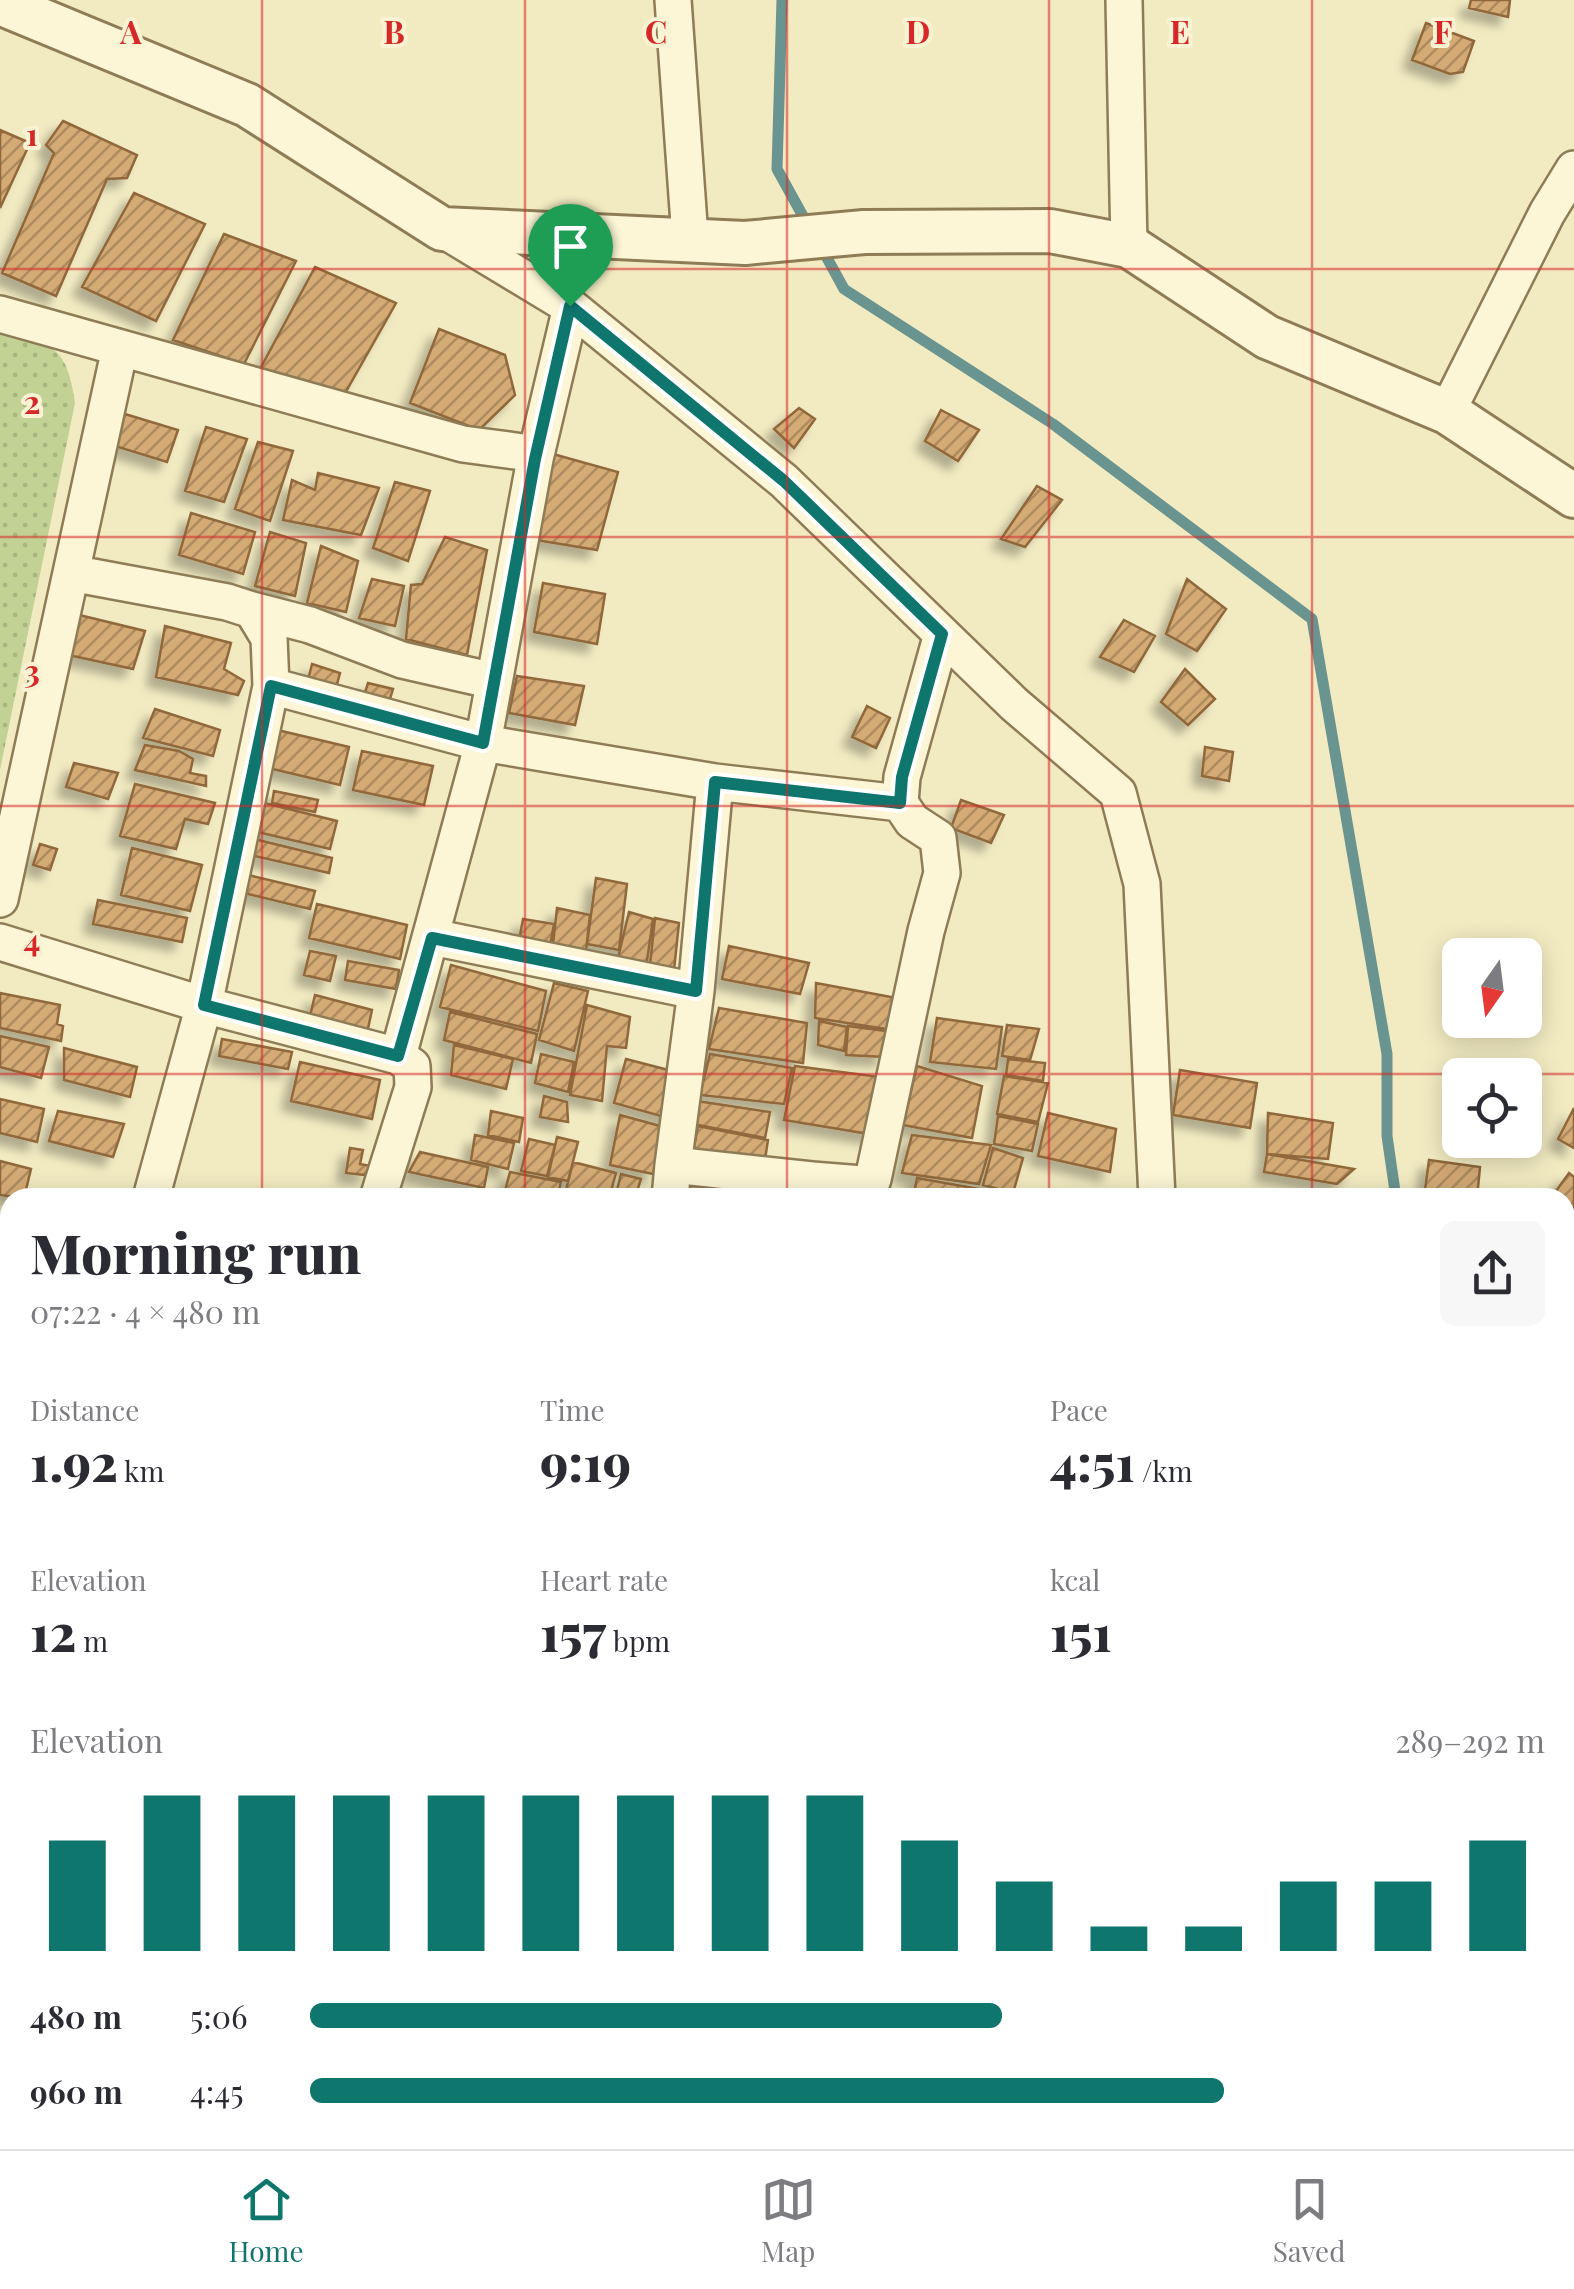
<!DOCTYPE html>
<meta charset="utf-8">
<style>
:root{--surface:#fff;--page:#f7f7f7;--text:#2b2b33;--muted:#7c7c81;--line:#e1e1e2;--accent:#0f766e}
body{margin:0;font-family:"Playfair Display",serif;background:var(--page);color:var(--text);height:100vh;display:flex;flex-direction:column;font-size:38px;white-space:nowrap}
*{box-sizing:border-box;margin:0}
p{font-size:32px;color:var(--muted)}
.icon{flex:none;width:55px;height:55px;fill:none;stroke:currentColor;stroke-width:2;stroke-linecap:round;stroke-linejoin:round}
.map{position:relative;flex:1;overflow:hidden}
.sheet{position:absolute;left:0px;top:1188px;width:1575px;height:962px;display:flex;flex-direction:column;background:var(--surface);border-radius:30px 30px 0 0;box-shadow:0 5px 25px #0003}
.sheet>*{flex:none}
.needle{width:65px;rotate:194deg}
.controls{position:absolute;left:1442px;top:938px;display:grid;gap:20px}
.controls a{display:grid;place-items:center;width:100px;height:100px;border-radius:15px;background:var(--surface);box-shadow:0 5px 25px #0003;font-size:50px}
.pin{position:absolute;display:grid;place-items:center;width:85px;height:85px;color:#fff;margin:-102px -42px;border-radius:50% 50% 50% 0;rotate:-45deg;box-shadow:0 0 10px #0007}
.pin .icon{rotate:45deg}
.round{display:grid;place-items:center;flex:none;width:105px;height:105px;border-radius:15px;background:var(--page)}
.head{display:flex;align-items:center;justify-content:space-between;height:170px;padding:0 30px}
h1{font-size:55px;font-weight:800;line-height:75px}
.metrics{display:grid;grid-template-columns:repeat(3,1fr);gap:15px;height:170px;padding:10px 30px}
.metrics div{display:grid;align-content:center}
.metrics b{font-size:50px;font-weight:800}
.metrics small{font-size:28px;font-weight:400}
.metrics p{font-size:28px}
.chart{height:280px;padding:20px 30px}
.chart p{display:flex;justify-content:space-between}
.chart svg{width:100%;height:180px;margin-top:10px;stroke:var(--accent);stroke-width:6}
ul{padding:0 30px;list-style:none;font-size:32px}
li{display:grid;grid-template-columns:160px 120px 1fr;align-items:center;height:75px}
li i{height:25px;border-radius:12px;background:var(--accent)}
.menu{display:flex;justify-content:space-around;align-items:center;height:140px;border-top:2px solid var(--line);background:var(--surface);font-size:28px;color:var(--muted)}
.menu a{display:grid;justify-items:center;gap:5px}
.menu .active{color:var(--accent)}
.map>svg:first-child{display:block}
</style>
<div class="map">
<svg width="1574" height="2149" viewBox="0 0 1574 2149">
<defs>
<pattern id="park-dots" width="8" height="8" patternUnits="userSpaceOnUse" patternTransform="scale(2.5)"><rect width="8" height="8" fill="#c2d295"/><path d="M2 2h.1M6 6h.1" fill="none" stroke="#a8b580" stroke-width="1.8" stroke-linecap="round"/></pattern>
<pattern id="building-hatch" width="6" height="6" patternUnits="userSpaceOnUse" patternTransform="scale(2.5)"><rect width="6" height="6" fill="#d4aa74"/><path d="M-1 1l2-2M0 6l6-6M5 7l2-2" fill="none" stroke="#ad8b5f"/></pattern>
<filter id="shadow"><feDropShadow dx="-9" dy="9" stdDeviation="5" flood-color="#0004"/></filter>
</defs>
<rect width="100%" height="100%" fill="#f2ebc2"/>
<!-- park -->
<path fill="url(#park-dots)" d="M0,326C52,346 67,344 75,403L0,770Z"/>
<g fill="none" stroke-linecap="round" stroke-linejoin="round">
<!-- stream -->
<path stroke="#6a948f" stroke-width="11" d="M782,0L777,169L809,227
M821,247L844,289L1053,424L1312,619L1387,1054V1136L1396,1198
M1483,2140L1486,2149"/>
</g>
<!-- building -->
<path fill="url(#building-hatch)" stroke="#90683a" stroke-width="2.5" filter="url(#shadow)" d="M1471,0H1510L1508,17L1469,8Z
M1426,23L1474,41L1463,72L1450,74L1412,60Z
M63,121L137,155L127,178L107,179L56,296L2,273L54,153L46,145Z
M0,130L30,143L0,208Z
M134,193L205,224L156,321L82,287Z
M224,234L296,261L244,364L173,340Z
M315,267L396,303L344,395L260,369Z
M439,329L505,355L515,395L479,430L410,403Z
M799,408L815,419L794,448L774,429Z
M941,410L979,430L958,461L925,441Z
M125,414L178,430L167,462L115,446Z
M206,427L247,439L224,502L185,491Z
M258,442L293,451L270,521L235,509Z
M553,454L618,472L597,550L536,540Z
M318,473L379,488L361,535L283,520L292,480L315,490Z
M395,482L430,491L408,561L373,548Z
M1037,486L1062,500L1025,547L1001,539Z
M191,513L255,532L243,574L179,555Z
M270,532L306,543L295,596L255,586Z
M445,537L487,550L467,655L406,639L411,585L422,584Z
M321,546L358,561L346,612L307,603Z
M372,579L404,586L395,626L359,618Z
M1187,579L1226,609L1197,651L1166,634Z
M543,583L605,594L597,644L534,632Z
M67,612L145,631L133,669L59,653Z
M1124,620L1155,636L1134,672L1100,657Z
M165,626L231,643L224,669L244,681L238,695L156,677Z
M312,664L340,673L333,699L305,692Z
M1185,669L1215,699L1188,725L1161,702Z
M517,676L584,686L575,725L509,713Z
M368,683L393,689L386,712L361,705Z
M867,706L890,718L876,748L852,737Z
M155,709L220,730L213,756L143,738Z
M269,728L349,747L340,785L260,766Z
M145,745L179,751L193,759L190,773L206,776V786L135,770Z
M1205,747L1233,752L1229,781L1202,776Z
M362,751L433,766L424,805L353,790Z
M74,763L118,773L108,799L66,787Z
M135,784L215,803L208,824L185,819L176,849L120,836Z
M274,791L318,800L315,812L272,803Z
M961,800L1004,815L991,843L951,828Z
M256,801L337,821L330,849L249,830Z
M250,838L332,858L329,873L246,854Z
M40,844L57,849L50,870L33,865Z
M132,848L202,865L190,911L121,895Z
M244,874L315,891L310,909L240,892Z
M596,878L627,884L619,950L587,944Z
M98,900L187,918L182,942L93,924Z
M317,904L407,925L400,959L309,938Z
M557,908L590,915L586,951L553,944Z
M629,912L653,919L646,968L617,962Z
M655,918L679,923L674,970L650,965Z
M523,919L554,924L548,957L517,951Z
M729,946L809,963L800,994L722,979Z
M310,951L336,956L330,981L304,975Z
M348,961L399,970L396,989L345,980Z
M451,965L546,991L538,1031L440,1007Z
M554,983L588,991L574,1051L539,1040Z
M816,983L907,1000L899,1031L815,1018Z
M0,993L60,1005L57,1024L63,1026L61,1041L0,1028Z
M315,995L372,1010L366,1038L308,1024Z
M587,1005L630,1017L626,1048L607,1046L602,1101L570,1095Z
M719,1008L807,1023L803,1063L709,1049Z
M450,1012L537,1034L531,1063L444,1040Z
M937,1018L1002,1027L996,1069L930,1062Z
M819,1021L847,1027L844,1051L818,1045Z
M1007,1025L1039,1029L1030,1060L1002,1056Z
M848,1026L886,1031L885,1057L846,1055Z
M0,1036L49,1047L41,1078L0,1067Z
M222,1039L292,1052L288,1069L219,1056Z
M454,1045L513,1059L506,1089L451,1075Z
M64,1048L137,1067L130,1097L64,1080Z
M541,1054L574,1062L568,1092L535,1083Z
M710,1054L792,1068L784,1104L700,1095Z
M626,1059L680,1073L675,1120L614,1103Z
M1008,1059L1045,1063L1043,1081L1006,1075Z
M300,1062L380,1080L372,1119L291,1101Z
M795,1066L888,1078L875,1135L784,1120Z
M917,1066L982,1086L972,1138L903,1125Z
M1180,1070L1257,1083L1250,1128L1173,1115Z
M1004,1076L1048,1083L1038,1122L997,1114Z
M544,1096L567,1102L568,1122L540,1117Z
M0,1099L44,1109L37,1142L0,1133Z
M697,1101L770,1112L765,1138L693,1124Z
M1574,1108V1148L1558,1139Z
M58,1111L124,1124L113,1157L49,1141Z
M491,1111L523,1118L519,1142L488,1135Z
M1048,1113L1116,1129L1110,1172L1038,1156Z
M1268,1113L1333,1123L1328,1159L1267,1154Z
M620,1115L664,1127L653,1174L610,1165Z
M998,1116L1038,1124L1032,1151L994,1144Z
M698,1126L768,1140L764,1166L693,1152Z
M475,1135L514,1143L508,1169L471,1160Z
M912,1135L991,1145L979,1184L902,1173Z
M557,1137L578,1142L568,1181L548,1177Z
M529,1139L555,1145L547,1176L521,1171Z
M350,1148L363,1150L360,1164L371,1166L364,1175L346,1173Z
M993,1148L1023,1158L1013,1193L983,1185Z
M420,1152L488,1167L484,1188L409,1172Z
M1267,1154L1354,1169L1337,1184L1264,1172Z
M1429,1160L1480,1167L1477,1198L1424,1197Z
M0,1161L31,1169L24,1198L0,1195Z
M573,1162L616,1173L609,1198H564Z
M510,1172L561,1182L557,1198H503Z
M1569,1173L1574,1177V1242L1565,1255V1198H1551Z
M621,1174L641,1179L635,1198L616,1194Z
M694,1174L799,1189L798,1198H688Z
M917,1178L979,1189L978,1198H913Z
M986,1190L1027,1197V1198H985Z
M1260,1190L1300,1198H1258Z
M0,1341L10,1343V1414L3,1439L0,1438Z
M1565,1504L1574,1507V1554L1565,1552Z
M0,1675L10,1678L0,1719Z
M10,2066V2111L0,2105V2082Z
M273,2140H282L301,2149H268Z
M346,2140H388L389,2141L383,2149H339Z
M543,2140H593L589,2149H540Z
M1067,2140H1095L1115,2145L1114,2149H1066Z
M1126,2140H1225L1223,2149H1124Z
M1233,2140H1281L1280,2149H1232Z"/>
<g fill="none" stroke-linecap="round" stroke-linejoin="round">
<!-- minor casing -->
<g stroke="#8e7c57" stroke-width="40">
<path id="minor" d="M673,0L690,238
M1124,0L1129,246
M442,229L571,307L784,481L1014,704L1118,793L1142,884L1157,1198
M0,314L463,444L523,452L535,459L483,743L271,686L204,1005L151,1198
M1447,412L1547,213L1574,169
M535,459L571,307
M71,573L227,602L252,610L269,638L271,686
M252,610L310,625L402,660L494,681
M0,899L120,348
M432,937L696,991
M0,942L204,1005L398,1056L483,743L715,782
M673,1165L696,991L715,782L900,803
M378,1198L413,1087L412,1066L398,1056
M670,1198L673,1165L812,1180
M810,1198L812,1180L862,1184L873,1179L926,931L942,873L938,838L912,821L900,803L902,777L942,634
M0,1250L10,1253
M0,1459L10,1462
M0,1878L10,1882
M704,2140L724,2149
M142,2149L151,2140
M458,2149L462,2140
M1040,2149L1041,2140"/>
</g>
<!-- tertiary casing -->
<g stroke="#8e7c57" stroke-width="48">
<path id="tertiary" d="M0,3L247,105L442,229L745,243L864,232L1050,231L1129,246L1267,337L1447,412L1574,496"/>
</g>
<!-- minor -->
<use href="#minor" stroke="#fcf6d6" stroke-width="35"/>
<!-- tertiary -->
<use href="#tertiary" stroke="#fcf6d6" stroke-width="42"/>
</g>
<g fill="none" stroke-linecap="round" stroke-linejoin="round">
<!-- route casing -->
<g stroke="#fff" stroke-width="20">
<path id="route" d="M570,306L784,481L942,634L902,777L900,803L715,782L696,991L432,938L398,1056L204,1005L271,686L483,743L535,459Z"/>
</g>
<!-- route -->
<use href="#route" stroke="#0f766e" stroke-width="12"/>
</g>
<!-- grid -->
<path fill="none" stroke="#d62828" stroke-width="2.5" stroke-opacity="0.55" d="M262,0V1198M525,0V1198M787,0V1198M1049,0V1198M1312,0V1198M0,269H1574M0,537H1574M0,806H1574M0,1074H1574M0,1343H10M1565,1343H1574M0,1612H10M1565,1612H1574M0,1880H10M1565,1880H1574M262,2140V2149M525,2140V2149M787,2140V2149M1049,2140V2149M1312,2140V2149"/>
<g font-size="32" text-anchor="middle" font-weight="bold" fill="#d62828" stroke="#f9f3d3" stroke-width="8" stroke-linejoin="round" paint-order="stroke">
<text x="131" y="44">A</text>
<text x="394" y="44">B</text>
<text x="656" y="44">C</text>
<text x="918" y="44">D</text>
<text x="1180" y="44">E</text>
<text x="1443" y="44">F</text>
<text x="32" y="146">1</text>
<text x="32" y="414">2</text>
<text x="32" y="683">3</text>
<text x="32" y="952">4</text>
</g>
</svg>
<div class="controls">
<a><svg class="needle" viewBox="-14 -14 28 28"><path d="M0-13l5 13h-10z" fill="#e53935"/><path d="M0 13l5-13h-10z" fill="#7c7c81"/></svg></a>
<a><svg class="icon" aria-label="locate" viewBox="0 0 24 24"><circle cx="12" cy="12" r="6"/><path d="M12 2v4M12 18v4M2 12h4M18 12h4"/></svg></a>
</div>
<div class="pin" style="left:570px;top:306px;background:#1e9e55"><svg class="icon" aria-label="arrive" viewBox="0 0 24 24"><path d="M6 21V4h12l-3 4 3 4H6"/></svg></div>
<section class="sheet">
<div class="head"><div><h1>Morning run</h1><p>07:22 · 4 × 480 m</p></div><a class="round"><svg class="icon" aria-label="share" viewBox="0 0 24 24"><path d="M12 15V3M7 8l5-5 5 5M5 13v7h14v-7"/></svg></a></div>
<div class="metrics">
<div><p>Distance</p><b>1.92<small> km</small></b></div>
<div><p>Time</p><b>9:19</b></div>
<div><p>Pace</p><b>4:51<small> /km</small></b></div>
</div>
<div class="metrics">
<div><p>Elevation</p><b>12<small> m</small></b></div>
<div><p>Heart rate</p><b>157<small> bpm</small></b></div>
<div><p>kcal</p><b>151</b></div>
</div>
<div class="chart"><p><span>Elevation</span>289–292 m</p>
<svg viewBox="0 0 160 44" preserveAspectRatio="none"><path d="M5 44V17M15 44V6M25 44V6M35 44V6M45 44V6M55 44V6M65 44V6M75 44V6M85 44V6M95 44V17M105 44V27M115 44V38M125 44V38M135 44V27M145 44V27M155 44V17"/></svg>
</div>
<ul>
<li><b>480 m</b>5:06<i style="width:56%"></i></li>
<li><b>960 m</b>4:45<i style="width:74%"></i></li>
</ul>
</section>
</div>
<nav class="menu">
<a class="active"><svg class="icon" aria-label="home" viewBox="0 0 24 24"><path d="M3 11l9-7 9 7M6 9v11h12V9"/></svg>Home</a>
<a><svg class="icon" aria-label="map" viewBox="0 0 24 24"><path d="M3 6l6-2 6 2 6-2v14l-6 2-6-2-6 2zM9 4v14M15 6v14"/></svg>Map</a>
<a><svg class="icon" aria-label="saved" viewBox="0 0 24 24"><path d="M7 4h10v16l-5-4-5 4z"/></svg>Saved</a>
</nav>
